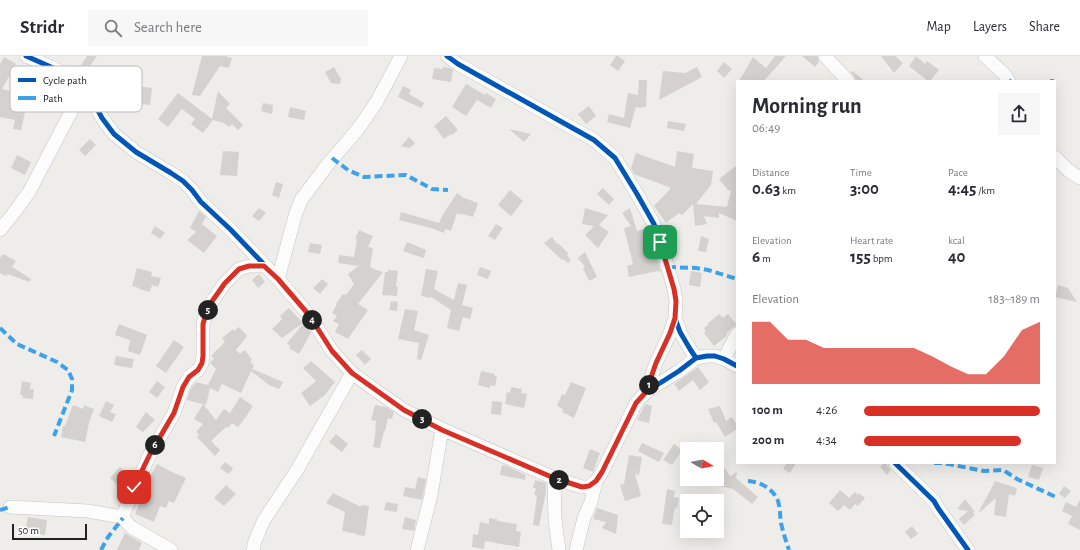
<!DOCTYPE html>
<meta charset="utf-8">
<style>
:root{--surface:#fff;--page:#f7f7f7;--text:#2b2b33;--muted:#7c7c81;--line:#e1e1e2;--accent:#d93025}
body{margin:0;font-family:"Alegreya Sans",sans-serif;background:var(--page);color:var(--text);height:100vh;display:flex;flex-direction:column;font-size:15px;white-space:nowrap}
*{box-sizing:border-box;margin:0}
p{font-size:13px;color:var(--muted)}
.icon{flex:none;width:22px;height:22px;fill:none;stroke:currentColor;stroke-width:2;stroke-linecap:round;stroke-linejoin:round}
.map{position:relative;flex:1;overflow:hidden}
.sheet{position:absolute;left:736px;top:24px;width:320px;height:384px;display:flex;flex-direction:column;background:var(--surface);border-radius:0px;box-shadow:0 4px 16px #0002}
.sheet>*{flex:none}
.needle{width:26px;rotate:99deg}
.tools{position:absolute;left:680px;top:386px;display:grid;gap:8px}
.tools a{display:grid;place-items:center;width:44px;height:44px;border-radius:0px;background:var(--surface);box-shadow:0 4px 16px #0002;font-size:20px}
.scale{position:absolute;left:12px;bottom:10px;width:75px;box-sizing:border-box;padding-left:4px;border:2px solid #212121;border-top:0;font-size:11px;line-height:14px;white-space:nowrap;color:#212121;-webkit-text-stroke:3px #fff;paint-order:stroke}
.pin{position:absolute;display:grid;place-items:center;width:34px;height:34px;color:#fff;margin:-17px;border-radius:8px;box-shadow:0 2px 6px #0006}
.km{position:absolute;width:20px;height:20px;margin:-10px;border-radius:50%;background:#222;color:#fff;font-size:11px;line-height:20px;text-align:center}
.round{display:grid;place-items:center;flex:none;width:42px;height:42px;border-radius:0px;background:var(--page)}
.head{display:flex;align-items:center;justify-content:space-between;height:68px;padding:0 16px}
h1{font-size:22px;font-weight:700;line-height:30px}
.metrics{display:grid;grid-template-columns:repeat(3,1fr);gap:6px;height:68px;padding:4px 16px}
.metrics div{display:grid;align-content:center}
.metrics b{font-size:17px;font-weight:700}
.metrics small{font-size:11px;font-weight:400}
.metrics p{font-size:11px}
.chart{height:112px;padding:8px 16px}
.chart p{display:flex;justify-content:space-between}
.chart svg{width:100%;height:72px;margin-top:4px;fill:var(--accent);opacity:.7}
ul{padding:0 16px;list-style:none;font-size:13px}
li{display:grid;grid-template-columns:64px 48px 1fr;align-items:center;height:30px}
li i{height:10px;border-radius:5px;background:var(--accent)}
header{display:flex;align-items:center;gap:24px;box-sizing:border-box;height:56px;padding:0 20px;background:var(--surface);border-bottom:1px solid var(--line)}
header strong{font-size:19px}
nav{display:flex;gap:22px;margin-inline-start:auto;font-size:14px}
.search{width:280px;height:36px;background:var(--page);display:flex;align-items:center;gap:10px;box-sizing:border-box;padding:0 14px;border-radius:0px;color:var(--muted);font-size:15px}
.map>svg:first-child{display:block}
</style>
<header>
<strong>Stridr</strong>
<div class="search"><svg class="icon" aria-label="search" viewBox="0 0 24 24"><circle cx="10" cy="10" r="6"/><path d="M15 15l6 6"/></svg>Search here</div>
<nav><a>Map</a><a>Layers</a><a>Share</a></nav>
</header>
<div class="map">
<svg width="1080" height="494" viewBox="0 0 1080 494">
<rect width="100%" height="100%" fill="#efedea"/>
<!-- building -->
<path fill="#d4d1cf" d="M87,0H97L86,16L80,11Z
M202,0H227V1L232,2L229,12L220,10L200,40L192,39Z
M616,0H618L625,5L618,15L610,9Z
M775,0H786L764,25H739L753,1L766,12Z
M802,0H817L819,6L815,11Z
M881,0H895L903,7L894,17Z
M916,0L925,8L927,5L939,14L930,25H928L909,10Z
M4,1L16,8L2,33L29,39L21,74L13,73L15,64L0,61V8Z
M724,6L732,13L724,22L717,15Z
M334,11L341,23L340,28L331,27L325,16Z
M443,11L450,12L453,14L451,26L432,23L434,12L443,13Z
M697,11L702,21L659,44L663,15L685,17Z
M852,15L865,25H856L854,20L851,16Z
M639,24H647L646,51H642L641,52L636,51L630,72L607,66L609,58L624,62L628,37L638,39Z
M466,28L485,39L486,37L496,43L491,52L477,44L466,60L452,51Z
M137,30L152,32L150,49L134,47Z
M403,30L411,34L409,38L424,47L421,52L398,41Z
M218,35L230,48L226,52L243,69L238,74L232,68L229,71L224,67L213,64L203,77L191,68L195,63L182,53L168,71L158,63L178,37L212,63Z
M263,47L273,49L272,58L261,55Z
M589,50L596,60L586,68L578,58Z
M290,51L306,55L304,64L288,61Z
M446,60L458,74L452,79L451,78L444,83L434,70Z
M668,65L686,68L684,75L667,72Z
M509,73L531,78L524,86Z
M409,81L415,87L410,92L401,90Z
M90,83L96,89L85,100L79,94Z
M223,95L239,96L237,120L220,119Z
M677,95L694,98L692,112L713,115L711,129L696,148L727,151L731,135L728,134L719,123L737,109V165L719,157V162L704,160L707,168L695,170L693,148L682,159L679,157L666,167L654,150L671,132L634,118L631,112L636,97L675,111Z
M17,99L31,106L25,119L11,112Z
M276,126L283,128L279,142L272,139Z
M603,132L614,143L609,149L597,138Z
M510,134L523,145L511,160L498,149Z
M457,137L464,142L478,147L473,161L462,158L461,159L457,157L451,175L445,173L444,177L431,172L399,164L401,156L439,167L442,160Z
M259,152L266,157L259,165L252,160Z
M585,152L608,159L599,169L609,176L598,192L585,179L594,170L582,168Z
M630,152L637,175L647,172L661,216L658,215L629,221L627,210L633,208L624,172L631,170L622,157Z
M199,155L206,161L202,168L217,180L204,197L187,184L196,176L190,172Z
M496,168L503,172L495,184L488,180Z
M155,170L165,177L160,183L151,177Z
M359,174L373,180L368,191L373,192L370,211L376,214L383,216L358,248L368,254L348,283L335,276L339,268L333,265L337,260L332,257L337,248H336L343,238L346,239L354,228L348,218L359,210L338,207L339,199L354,201L357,183H355Z
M701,180L709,183L706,196L698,195Z
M552,181L557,188L558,187L568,197L567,199L571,204L568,207L563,203L562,204L544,187Z
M407,186L426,194L424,202L414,199L403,195Z
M310,187L322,189L320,198L308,196Z
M585,196L597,221L589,225L583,212L585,211L578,202Z
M3,198L16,205L12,211L31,223L29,226L8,218L6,220L0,217V202Z
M480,211L491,215L488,223L477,219Z
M137,212L152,216L151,220L161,222L158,231L152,229L150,236L139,233V232L132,230Z
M426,213L438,215L434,233L454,244L458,227L467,229L462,249L473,252L470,263L463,261L459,275L447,272L451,254L431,241L430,242L421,240Z
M388,214L398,215L396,230L398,231L397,240L382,239L385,216H388Z
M691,215L702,217L700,231L689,229Z
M259,218L265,226L258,232L252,224Z
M322,223L328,228L320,238L313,232Z
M1058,229L1068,232L1077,246L1055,241Z
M391,245L398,246L397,255L389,254Z
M289,252L303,267L282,282L272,273L282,263L280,260Z
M405,253L418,255L414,274L429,279L421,304L417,303L419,287L398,283Z
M719,258L723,262L728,258L737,269L732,272L726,278L727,279V280L714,290L704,277L706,276L704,272L709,268L708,267Z
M119,268L147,279L140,299L128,295L130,284L115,279Z
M303,268L306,269L311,277L299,298L289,292L290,290L287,287Z
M239,271L247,280L236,294L240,298L245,294L252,304L250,305L254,310L252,313L283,326L279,333L269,329L251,315L241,337L222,328L218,336L210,332L206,349L187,344L190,334L196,326L208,329L216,313L210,307L214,302L211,300L225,286L222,282L233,273L234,275Z
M174,284L184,291L166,317L156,310Z
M362,294L371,303L365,309L356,299Z
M116,300L134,303L132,312L114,309Z
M311,305L335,326L325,339L310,350L301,337L316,325L303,312Z
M698,311L709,326L700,334L693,324L679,335L674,328Z
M481,315L495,318L494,320H497L495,330L490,329V332L478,329Z
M22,325L31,327L30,333H34L33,343L22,342L23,339H20Z
M157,325L165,331L157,342L149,336Z
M571,326L586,332L574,362L562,356L563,353L557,350L562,338L565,339Z
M511,331L522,333L521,337L527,338L524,352L505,348L507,336L510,337Z
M240,341L253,350L245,362L238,371L232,367L228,372L226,371L211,385L220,394L215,400L197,381L199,379L196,376L203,368L194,363L203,348L216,364L224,353L230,357Z
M106,345L114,349L110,356L116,358L112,366L99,360Z
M492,345L502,346L501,359L491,358Z
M646,348L652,350L649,367L637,364L643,352Z
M73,349L83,353L84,349L94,353L89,367L85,386L61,381L63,370H65Z
M375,349L386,351L394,356L392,363L388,362L385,375H384L380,392L373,391L376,373H375L376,365L371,364Z
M720,350L726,365L732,361L737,369V373L725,381L716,366L714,367L708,353Z
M146,356L155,364L143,376L136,371Z
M336,378L348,388L342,396L329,386Z
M642,387L664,397L659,406L638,395Z
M674,388L682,394L672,409L663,404Z
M590,393L600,397L593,416L583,412Z
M629,399L642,401L639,419L635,418L641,440L625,445L620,429L624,428Z
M225,406L233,412L229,418L220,412Z
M787,407H796L790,417L783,413Z
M884,407H887V410L891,414L887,419L880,411Z
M157,408L172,416L186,422L174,447L169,445L166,452L160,450L154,466L135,458L146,433L144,432Z
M502,409L507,410L526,419L525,424L500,419Z
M1032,409L1043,412L1039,424L1028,421Z
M723,410L730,420L737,416L736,422L758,441L752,448L733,433L719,430Z
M120,411L129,419L119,430L110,422Z
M418,421L426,423L422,444L403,440L405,431L415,433Z
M535,424L546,427V436L539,470L533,469L537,439H534L536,432H533Z
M995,425L1017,432L1015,440L1009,438L1006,461L994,459L996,442L980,456L979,455L989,437Z
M226,429L236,438L224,450L214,442Z
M1064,430L1071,435L1065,442L1059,438Z
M667,433L675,435L674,441L679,442L677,452L675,451L672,469L662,468Z
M840,434L849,442L855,436L858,439L859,437L865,442L858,450L855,448L850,454L844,449L838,455L829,447Z
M333,437L361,451V449L369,450L365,480L357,479V478L342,475L345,456L326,447Z
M965,443L975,456L972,455L975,459L964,469L959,463L968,455L957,453Z
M1080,444V474L1068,468L1072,460L1062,455L1066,446L1076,451Z
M386,446L398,448L397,456L384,454Z
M597,452L618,459L616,478L602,472L606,466L593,463Z
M28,461L47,464L45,479L25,475Z
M405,461L416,464L414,475L402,473Z
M489,462L497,463V465L517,468L516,475L521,476L519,491L485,485L484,493L472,491L473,478L478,479L480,466L489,468Z
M912,470L918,478L911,483L905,476Z
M125,477L142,487L139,494H117Z"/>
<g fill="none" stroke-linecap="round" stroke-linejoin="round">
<!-- minor casing -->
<g stroke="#c5c4c2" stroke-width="14">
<path id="minor" d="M26,0L51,11L66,18L85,36L95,49L102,62L114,78L136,96L171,117L183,125L192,134L201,146L230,173L278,223L309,259L332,295L352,317L378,336L404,354L442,373L554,422L582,431H589L596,425L602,416L636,347L646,336L679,315L696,302L707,300H715L724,303L737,310
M447,0L458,8L594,84L615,102L637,138L654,168L664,198L674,233L676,245L675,262L680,276L690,293L696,302
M825,0L848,25
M985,0L1003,17L1009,25
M1055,101L1068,114L1080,122
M0,174L13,158L29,136L72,54L82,32
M278,223L295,160L301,144L328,108L358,73L376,47L401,0
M724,303L737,278
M646,336L656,307L670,277L675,262
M895,407L934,445L938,452L968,494
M554,422L555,464L559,494
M10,451L88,455L122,461L131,471L171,494
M122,461L150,398L174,357L183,331L189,321L198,314L202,307L203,300V268L208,251L225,227L239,213L249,210H264
M253,494L255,485L264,464L297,414L352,317
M417,494L431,439L442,373
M576,494L584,462L591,446L596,425"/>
</g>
<!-- minor -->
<use href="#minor" stroke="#fdfcfc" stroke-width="13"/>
<!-- quiet -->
<path stroke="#3ea2ea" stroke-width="4" stroke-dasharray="8 4" stroke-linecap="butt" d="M1009,24L1010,25
M1052,25V23
M332,102L348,114L364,121L406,119L432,133L448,134
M668,211L696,212L708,214L737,223
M0,272L17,288L57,306L68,314L72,323V334L54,380
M934,407H943L984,415L1003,414L1017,423L1058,442
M748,425C760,426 773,432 778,445C780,452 780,459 781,467C783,476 786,485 789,494
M0,454L10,451
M101,494L108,481L123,462"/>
<!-- cycleway casing -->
<g stroke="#fff" stroke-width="8">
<path id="cycleway" d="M26,0L51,11L66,18L85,36L95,49L102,62L114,78L136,96L171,117L183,125L192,134L201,146L230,173L278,223L309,259L332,295L352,317L378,336L404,354L442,373L554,422L582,431H589L596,425L602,416L636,347L646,336L679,315L696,302L707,300H715L724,303L737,310
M447,0L458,8L594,84L615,102L637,138L654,168L664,198L674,233L676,245L675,262L680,276L690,293L696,302
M646,336L656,307L670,277L675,262
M895,407L934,445L938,452L968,494"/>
</g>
<!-- cycleway -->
<use href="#cycleway" stroke="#0057b8" stroke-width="5"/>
</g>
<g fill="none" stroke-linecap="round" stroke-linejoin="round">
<!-- route casing -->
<g stroke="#fff" stroke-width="8">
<path id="route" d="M134,431L150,398L174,357L183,331L189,321L198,314L202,307L203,300V268L208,251L225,227L239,213L249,210H264L278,223L309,259L332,295L352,317L404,354L442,374L554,422L582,431L589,430L596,425L602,416L636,347L646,336L656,307L670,277L675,262L676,245L674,233L660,186"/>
</g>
<!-- route -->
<use href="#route" stroke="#d93025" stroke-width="5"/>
</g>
<!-- legend -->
<rect x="10" y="10" width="132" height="46" rx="6" fill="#fff" stroke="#bcbcbc" stroke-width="1"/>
<rect x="18" y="22" width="18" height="4" fill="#0057b8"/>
<rect x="18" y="40" width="18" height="4" fill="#3ea2ea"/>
<g font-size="11" fill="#212121">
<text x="43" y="28">Cycle path</text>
<text x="43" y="46">Path</text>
</g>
</svg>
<div class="tools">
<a><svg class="needle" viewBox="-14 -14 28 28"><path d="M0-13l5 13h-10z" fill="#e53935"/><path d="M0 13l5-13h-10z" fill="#7c7c81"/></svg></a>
<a><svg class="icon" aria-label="locate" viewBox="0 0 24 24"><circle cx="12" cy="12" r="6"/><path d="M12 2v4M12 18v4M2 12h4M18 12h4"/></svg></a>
</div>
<div class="scale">50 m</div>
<div class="pin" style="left:660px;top:186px;background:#1e9e55"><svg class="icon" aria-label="arrive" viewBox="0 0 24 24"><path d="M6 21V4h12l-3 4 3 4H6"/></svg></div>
<div class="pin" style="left:134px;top:431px;background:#d93025"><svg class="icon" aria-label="check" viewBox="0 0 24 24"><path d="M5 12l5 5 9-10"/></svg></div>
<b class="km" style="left:649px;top:329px">1</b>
<b class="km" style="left:559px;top:424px">2</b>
<b class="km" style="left:422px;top:363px">3</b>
<b class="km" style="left:312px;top:264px">4</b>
<b class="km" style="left:208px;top:254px">5</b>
<b class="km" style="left:155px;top:389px">6</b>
<section class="sheet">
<div class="head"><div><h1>Morning run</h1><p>06:49</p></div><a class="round"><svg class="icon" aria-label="share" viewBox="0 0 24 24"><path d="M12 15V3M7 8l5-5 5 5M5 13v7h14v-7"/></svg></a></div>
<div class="metrics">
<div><p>Distance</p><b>0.63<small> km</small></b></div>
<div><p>Time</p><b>3:00</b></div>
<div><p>Pace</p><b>4:45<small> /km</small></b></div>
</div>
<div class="metrics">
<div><p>Elevation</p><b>6<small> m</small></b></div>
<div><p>Heart rate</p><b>155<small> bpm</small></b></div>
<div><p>kcal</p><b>40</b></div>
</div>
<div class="chart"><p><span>Elevation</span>183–189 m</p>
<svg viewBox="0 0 160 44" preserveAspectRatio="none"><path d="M0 44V6L10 6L20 17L30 17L40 22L50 22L60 22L70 22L80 22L90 22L100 27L110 33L120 38L130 38L140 27L150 11L160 6V44z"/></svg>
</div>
<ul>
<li><b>100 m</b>4:26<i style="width:100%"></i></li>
<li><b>200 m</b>4:34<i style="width:89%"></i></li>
</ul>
</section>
</div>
